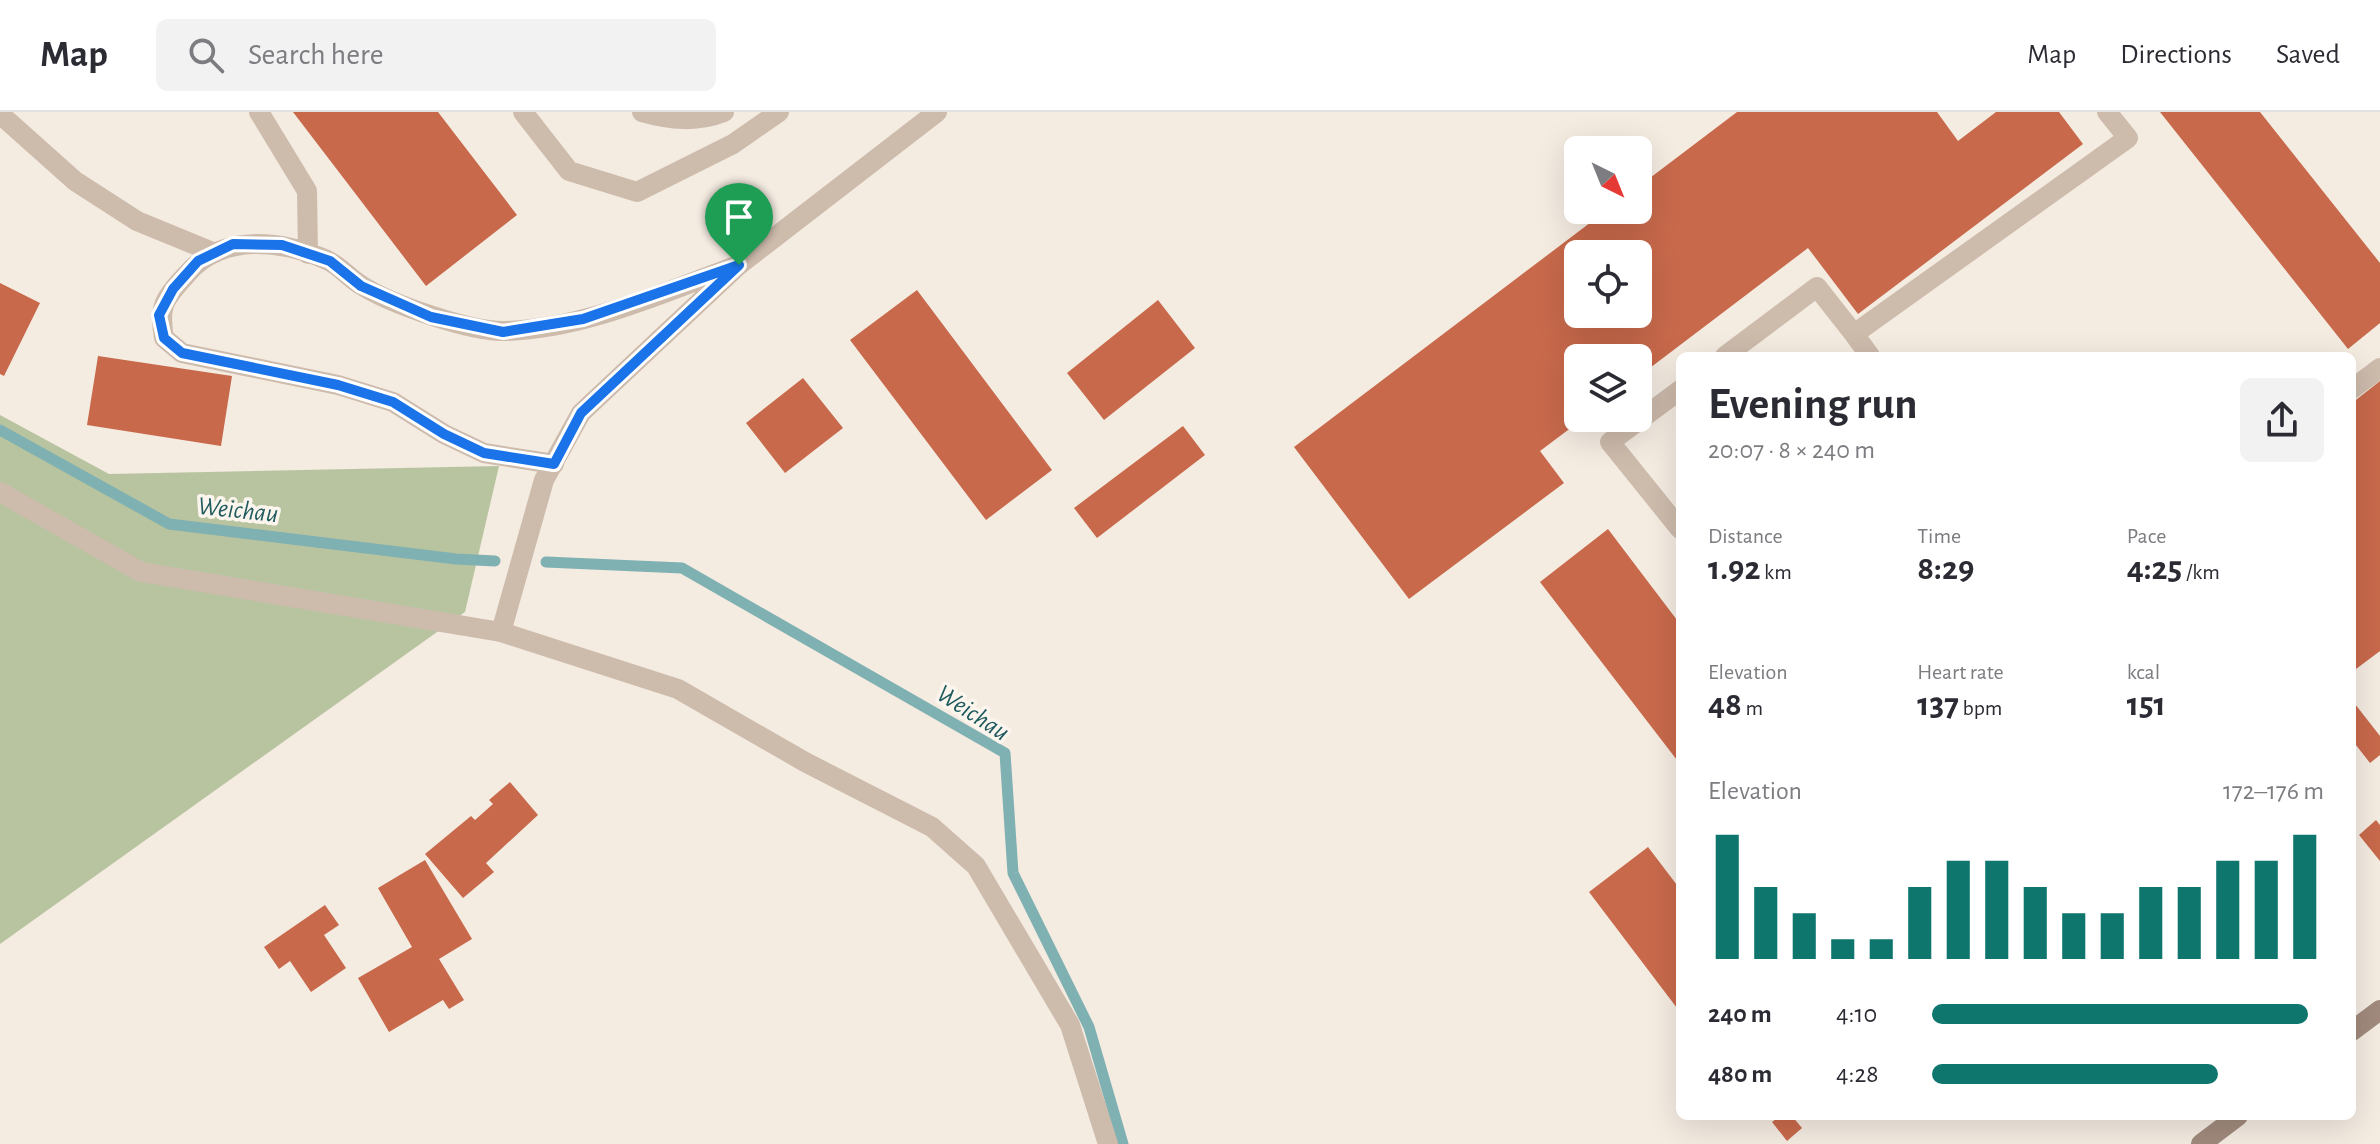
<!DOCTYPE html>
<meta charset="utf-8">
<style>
:root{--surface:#fff;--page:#f2f2f3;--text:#2b2b33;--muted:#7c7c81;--line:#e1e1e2;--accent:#0f766e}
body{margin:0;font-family:"Alegreya Sans",sans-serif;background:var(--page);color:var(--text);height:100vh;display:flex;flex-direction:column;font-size:30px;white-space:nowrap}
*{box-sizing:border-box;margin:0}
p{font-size:26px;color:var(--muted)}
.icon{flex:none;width:44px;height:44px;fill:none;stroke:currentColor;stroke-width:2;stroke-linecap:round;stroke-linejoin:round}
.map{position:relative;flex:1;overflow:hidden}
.side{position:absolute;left:1676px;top:240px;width:680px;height:768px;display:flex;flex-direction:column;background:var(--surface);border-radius:12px;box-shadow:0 8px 32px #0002}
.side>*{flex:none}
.needle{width:52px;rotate:137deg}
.tools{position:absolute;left:1564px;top:24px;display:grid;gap:16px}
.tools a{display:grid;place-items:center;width:88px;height:88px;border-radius:12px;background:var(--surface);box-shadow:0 8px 32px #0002;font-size:40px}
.pin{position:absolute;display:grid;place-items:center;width:68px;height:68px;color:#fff;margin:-82px -34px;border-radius:50% 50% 50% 0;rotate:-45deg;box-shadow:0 0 8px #0007}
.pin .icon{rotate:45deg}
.round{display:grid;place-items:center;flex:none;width:84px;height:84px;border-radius:12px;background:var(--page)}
.overview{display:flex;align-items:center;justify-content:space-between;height:136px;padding:0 32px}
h1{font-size:44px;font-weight:700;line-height:60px}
.metrics{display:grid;grid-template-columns:repeat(3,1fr);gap:12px;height:136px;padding:8px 32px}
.metrics div{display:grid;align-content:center}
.metrics b{font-size:34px;font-weight:700}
.metrics small{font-size:22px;font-weight:400}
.metrics p{font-size:22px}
.chart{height:224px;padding:16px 32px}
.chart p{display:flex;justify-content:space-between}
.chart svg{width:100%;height:144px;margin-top:8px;stroke:var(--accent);stroke-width:6}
ul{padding:0 32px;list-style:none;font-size:26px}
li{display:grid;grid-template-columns:128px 96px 1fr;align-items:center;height:60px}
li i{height:20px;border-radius:10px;background:var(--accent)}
header{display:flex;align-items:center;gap:48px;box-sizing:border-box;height:112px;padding:0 40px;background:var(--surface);border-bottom:2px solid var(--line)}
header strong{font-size:38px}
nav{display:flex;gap:44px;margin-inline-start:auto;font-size:28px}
.search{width:560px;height:72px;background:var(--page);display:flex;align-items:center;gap:20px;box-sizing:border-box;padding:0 28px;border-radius:12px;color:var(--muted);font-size:30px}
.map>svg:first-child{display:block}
</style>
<header>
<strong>Map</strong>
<div class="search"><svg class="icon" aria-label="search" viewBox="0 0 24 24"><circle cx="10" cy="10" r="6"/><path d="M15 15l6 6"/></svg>Search here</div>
<nav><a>Map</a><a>Directions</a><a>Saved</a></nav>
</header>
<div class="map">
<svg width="2380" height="1032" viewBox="0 0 2380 1032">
<rect width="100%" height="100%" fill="#f4ebe1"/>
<!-- green -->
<path fill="#b8c4a0" d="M0,303L109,362L499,354L465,500L0,832Z"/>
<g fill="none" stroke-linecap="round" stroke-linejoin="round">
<!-- stream -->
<path stroke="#7fb0b2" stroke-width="11" d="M0,318L169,412L456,447L495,449
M546,450L682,456L1005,641L1013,761L1089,915L1123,1032"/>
</g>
<!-- building -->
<path fill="#c8694b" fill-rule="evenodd" d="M293,0H438L517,103L426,174Z
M1737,0H1937L1958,29L1996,0H2059L2083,32L1858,202L1808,136L1638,265V246H1578V306H1584L1540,339L1564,371L1409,487L1294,335L1607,98H1638V75ZM1578,142H1638V202H1578Z
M2160,0H2260L2380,151V211L2348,237Z
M0,171L40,191L4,264L0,262Z
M917,178L1052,358L986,408L850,228Z
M1158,188L1195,236L1104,308L1067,261Z
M98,244L232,264L221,334L87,313Z
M803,266L843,316L785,361L746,311Z
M2380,269V539L2352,560V291Z
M1183,314L1205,343L1097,426L1074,396Z
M1608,417L1680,512V652L1540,470Z
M2355,592L2380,624V643L2370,651L2352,628V594Z
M510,670L538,703L486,751L494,760L463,786L425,742L471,704L475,708L493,692L489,688Z
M2376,708L2380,713V749L2359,723Z
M1648,735L1680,777V900L1589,780Z
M425,748L472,827L439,847L464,888L449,897L443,888L389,920L358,866L412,835L378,776Z
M325,793L339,813L324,823L346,856L311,880L290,849L279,857L264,835Z
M1780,1004H1792L1802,1016L1787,1029L1772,1010Z"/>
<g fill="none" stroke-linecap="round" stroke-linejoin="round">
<!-- lane -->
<path stroke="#cdbbac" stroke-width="20" d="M259,0L307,79L308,142
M523,0L569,59L637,80L733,32L779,0
M642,0C671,8 696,11 724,0
M0,2L75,69L137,109L215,141
M1854,222L1870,244
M1725,244L1817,175L1854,222L2128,26L2107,0
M2352,277L2380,256
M1680,278L1610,330L1680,417
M554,352L484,341L444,322L393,290L338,273L182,241L164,226C158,193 165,186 187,162C222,121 281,128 327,148C340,154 349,166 361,173C390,192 471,220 505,219C585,217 664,180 739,153
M0,380L141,460L501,520L678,577L805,650L932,715L976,754L1070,913L1108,1032"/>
<!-- street -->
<path stroke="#cdbbac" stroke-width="20" d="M501,520L544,368L581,301L739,153L937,0"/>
<!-- secondary -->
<path stroke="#a18a7d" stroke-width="20" d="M2352,919L2380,898
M2201,1032L2238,1004"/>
</g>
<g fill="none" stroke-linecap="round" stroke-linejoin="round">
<!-- route casing -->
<g stroke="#fff" stroke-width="16">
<path id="route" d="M233,132L282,133L330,149L361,174L431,205L503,220L583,207L739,153L581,301L554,352L484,341L444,322L393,290L338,273L182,241L164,226L159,203L173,177L198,149Z"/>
</g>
<!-- route -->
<use href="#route" stroke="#1a73e8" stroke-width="10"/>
</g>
<g text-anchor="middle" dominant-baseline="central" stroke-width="7" stroke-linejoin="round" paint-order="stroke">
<!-- water labels -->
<g font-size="26" font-style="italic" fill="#1f5a5e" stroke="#fbf5ee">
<text transform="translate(238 398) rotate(6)">Weichau</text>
<text transform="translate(973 601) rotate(33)">Weichau</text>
</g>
</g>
</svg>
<div class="tools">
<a><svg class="needle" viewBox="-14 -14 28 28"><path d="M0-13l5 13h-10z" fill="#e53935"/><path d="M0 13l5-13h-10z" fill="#7c7c81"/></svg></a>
<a><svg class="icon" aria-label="locate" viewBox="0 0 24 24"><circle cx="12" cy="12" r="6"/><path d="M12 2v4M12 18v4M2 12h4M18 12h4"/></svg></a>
<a><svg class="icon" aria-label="layers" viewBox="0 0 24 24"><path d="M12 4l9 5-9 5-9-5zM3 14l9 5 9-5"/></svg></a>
</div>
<div class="pin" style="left:739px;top:153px;background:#1e9e55"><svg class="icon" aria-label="arrive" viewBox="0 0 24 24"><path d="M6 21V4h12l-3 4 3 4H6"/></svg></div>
<section class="side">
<div class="overview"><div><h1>Evening run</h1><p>20:07 · 8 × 240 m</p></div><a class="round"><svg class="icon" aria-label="share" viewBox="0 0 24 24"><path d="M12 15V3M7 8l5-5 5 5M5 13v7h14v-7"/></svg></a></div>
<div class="metrics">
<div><p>Distance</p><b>1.92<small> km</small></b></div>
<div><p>Time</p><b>8:29</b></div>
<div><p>Pace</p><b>4:25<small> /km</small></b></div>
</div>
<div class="metrics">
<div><p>Elevation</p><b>48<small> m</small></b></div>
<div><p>Heart rate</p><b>137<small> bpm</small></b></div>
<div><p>kcal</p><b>151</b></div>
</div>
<div class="chart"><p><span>Elevation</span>172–176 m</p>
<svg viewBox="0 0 160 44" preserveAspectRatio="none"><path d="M5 44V6M15 44V22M25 44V30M35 44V38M45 44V38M55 44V22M65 44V14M75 44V14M85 44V22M95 44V30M105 44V30M115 44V22M125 44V22M135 44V14M145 44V14M155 44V6"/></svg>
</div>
<ul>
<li><b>240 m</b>4:10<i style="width:96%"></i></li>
<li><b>480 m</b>4:28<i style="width:73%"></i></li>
</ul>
</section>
</div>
